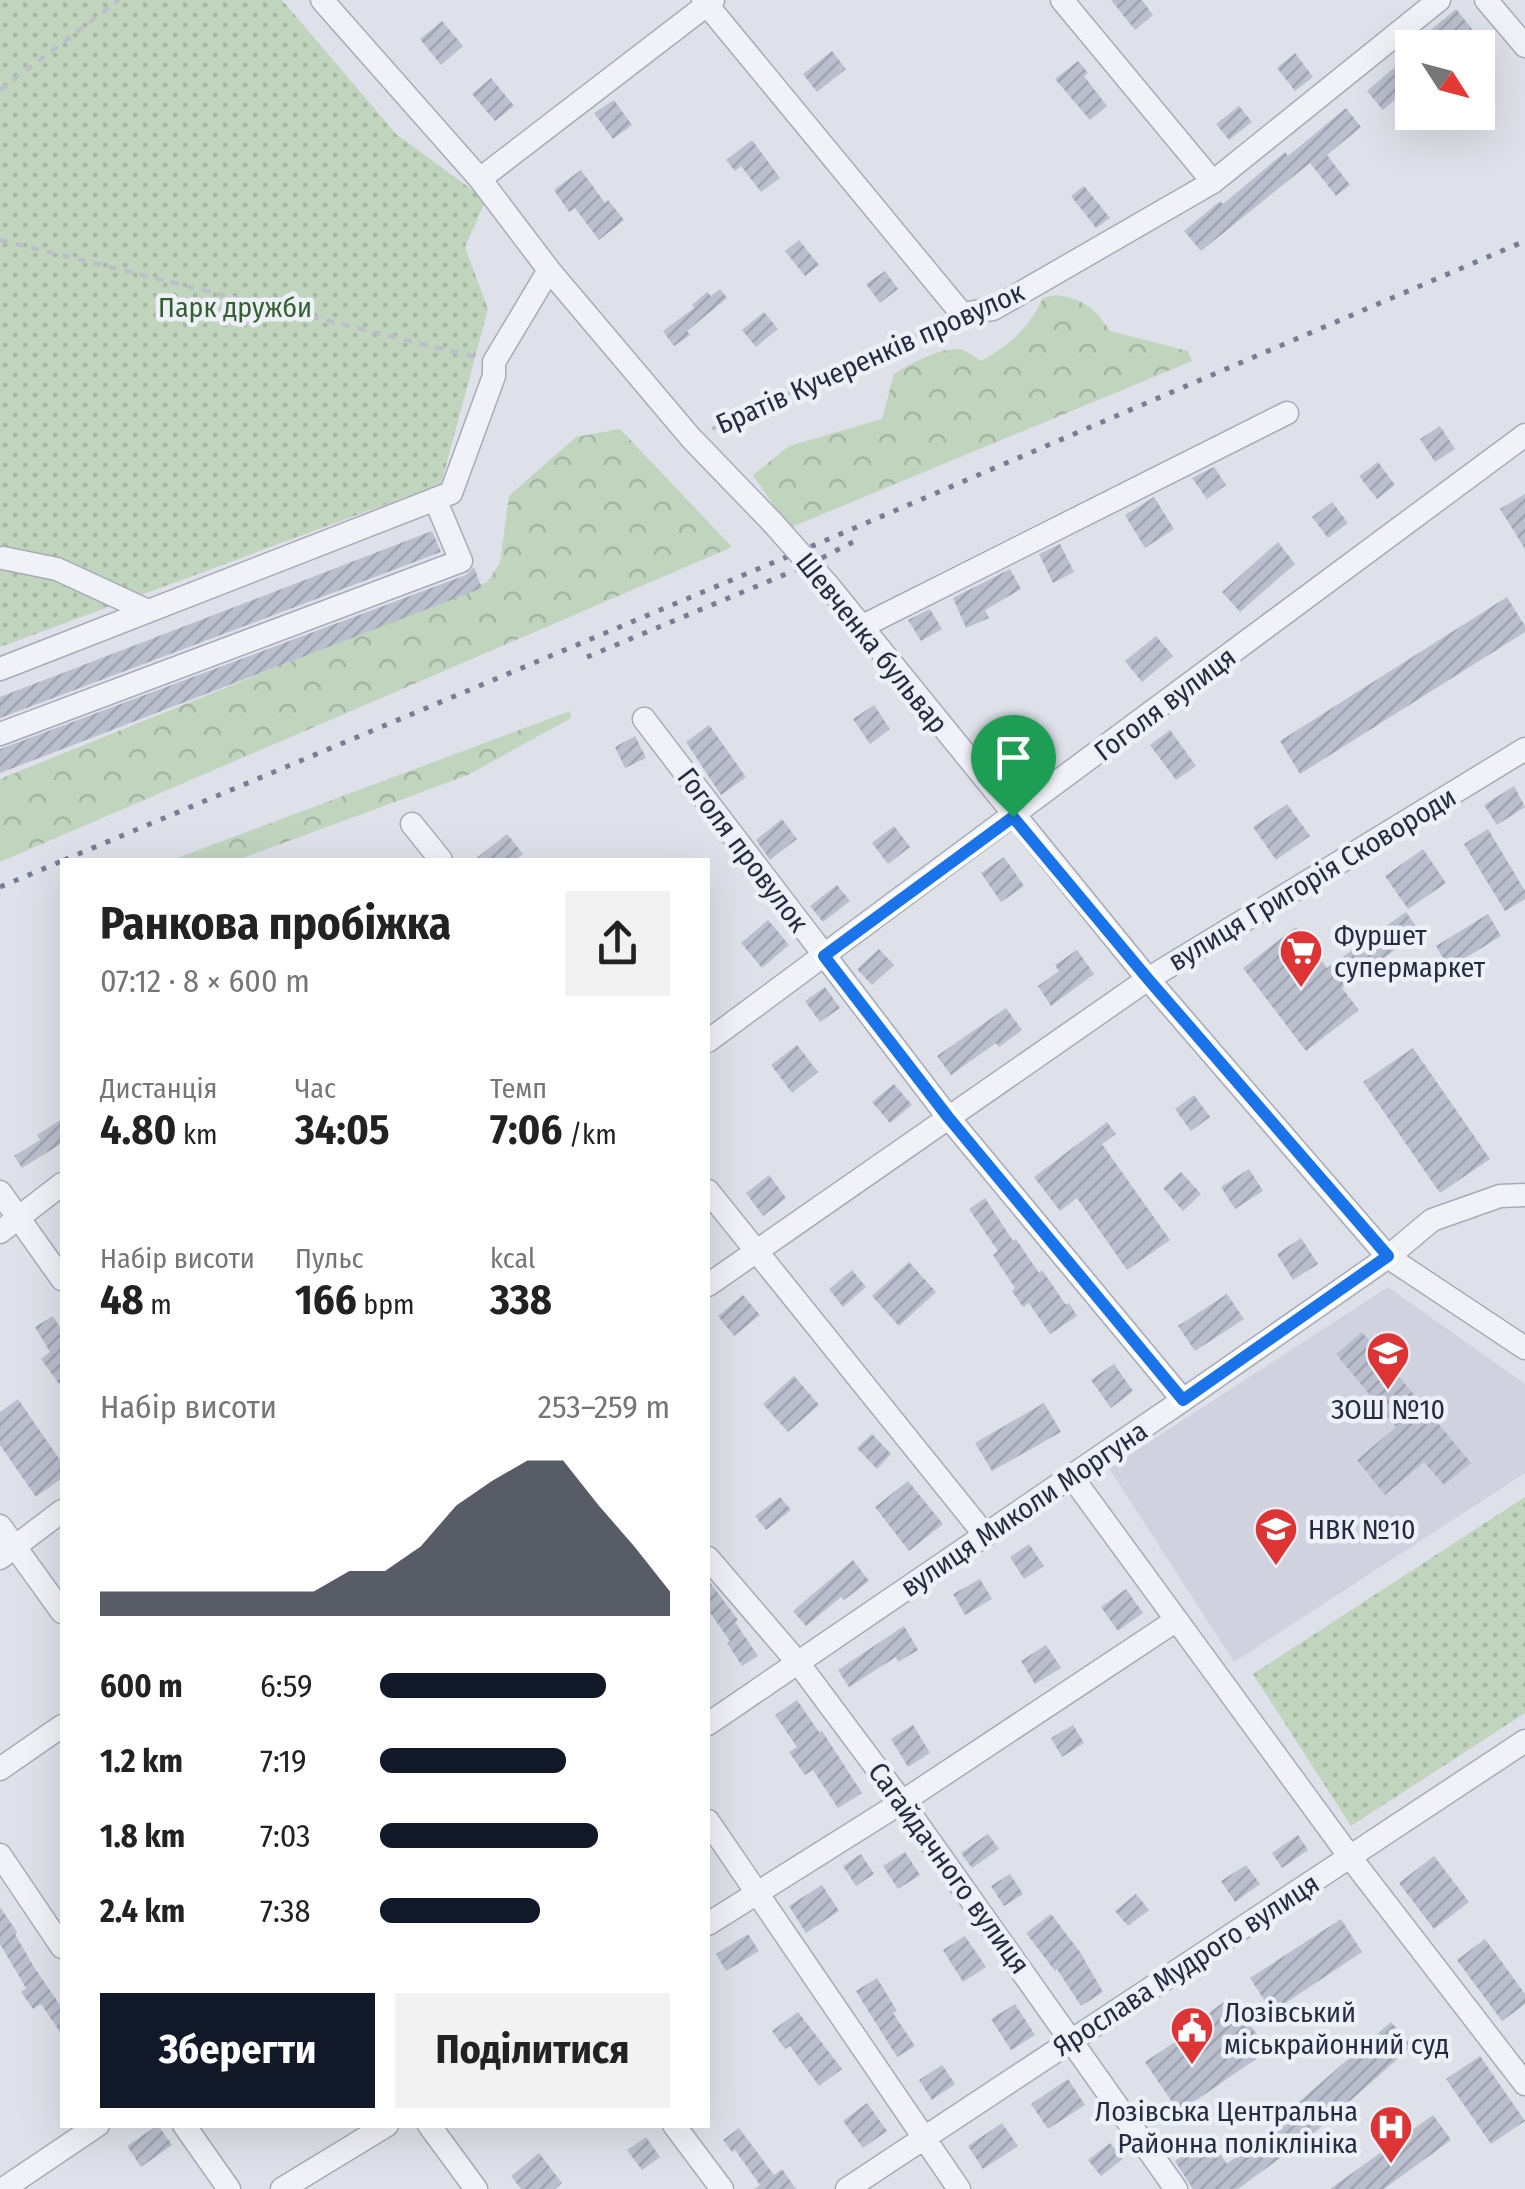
<!DOCTYPE html>
<html lang="uk">
<meta charset="utf-8">
<style>
:root{--surface:#fff;--page:#f2f2f2;--text:#222;--muted:#767676;--accent:#111827}
body{margin:0;font-family:"Fira Sans Condensed",sans-serif;background:var(--page);color:var(--text);height:100vh;display:flex;flex-direction:column;font-size:38px;white-space:nowrap}
*{box-sizing:border-box;margin:0}
p{font-size:32px;color:var(--muted)}
.icon{flex:none;width:55px;height:55px;fill:none;stroke:currentColor;stroke-width:2;stroke-linecap:round;stroke-linejoin:round}
.map{position:relative;flex:1;overflow:hidden}
.details{position:absolute;left:60px;top:858px;width:650px;height:1270px;display:flex;flex-direction:column;background:var(--surface);border-radius:0px;box-shadow:0 10px 40px #0002}
.details>*{flex:none}
.needle{width:65px;rotate:126deg}
.controls{position:absolute;left:1395px;top:30px;display:grid;gap:20px}
.controls a{display:grid;place-items:center;width:100px;height:100px;border-radius:0px;background:var(--surface);box-shadow:0 10px 40px #0002;font-size:50px}
.pin{position:absolute;display:grid;place-items:center;width:85px;height:85px;color:#fff;margin:-102px -42px;border-radius:50% 50% 50% 0;rotate:-45deg;box-shadow:0 0 10px #0007}
.pin .icon{rotate:45deg}
.round{display:grid;place-items:center;flex:none;width:105px;height:105px;border-radius:0px;background:var(--page)}
.summary{display:flex;align-items:center;justify-content:space-between;height:170px;padding:0 40px}
h1{font-size:45px;font-weight:700;line-height:75px}
.metrics{display:grid;grid-template-columns:repeat(3,1fr);gap:15px;height:170px;padding:10px 40px}
.metrics div{display:grid;align-content:center}
.metrics b{font-size:42px;font-weight:700}
.metrics small{font-size:28px;font-weight:400}
.metrics p{font-size:28px}
.chart{height:280px;padding:20px 40px}
.chart p{display:flex;justify-content:space-between}
.chart svg{width:100%;height:180px;margin-top:10px;fill:var(--accent);opacity:.7}
.cta{display:flex;gap:20px;margin-top:auto;padding:20px 40px}
.cta a{flex:1;height:115px;border-radius:0px;background:var(--accent);color:#fff;font-size:40px;font-weight:700;line-height:115px;text-align:center}
.cta a+a{background:var(--page);color:var(--text)}
ul{padding:0 40px;list-style:none;font-size:32px}
li{display:grid;grid-template-columns:160px 120px 1fr;align-items:center;height:75px}
li i{height:25px;border-radius:12px;background:var(--accent)}
.map>svg:first-child{display:block}
</style>
<div class="map">
<svg width="1525" height="2189" viewBox="0 0 1525 2189">
<defs>
<pattern id="forest-crowns" width="20" height="18" patternUnits="userSpaceOnUse" patternTransform="scale(2.5)"><rect width="20" height="18" fill="#c0d4be"/><path d="M2 6a3 3 0 1 1 6 0M12 15a3 3 0 1 1 6 0" fill="none" stroke="#a5b6a4"/></pattern>
<pattern id="park-dots" width="8" height="8" patternUnits="userSpaceOnUse" patternTransform="scale(2.5)"><rect width="8" height="8" fill="#c0d4be"/><path d="M2 2h.1M6 6h.1" fill="none" stroke="#a5b6a4" stroke-width="1.8" stroke-linecap="round"/></pattern>
<pattern id="building-hatch" width="6" height="6" patternUnits="userSpaceOnUse" patternTransform="scale(2.5)"><rect width="6" height="6" fill="#babfcd"/><path d="M-1 1l2-2M0 6l6-6M5 7l2-2" fill="none" stroke="#a0a4b1"/></pattern>
</defs>
<rect width="100%" height="100%" fill="#dee1e9"/>
<!-- built -->
<path fill="#d0d3df" d="M1388,1287L1525,1384V1473L1234,1662L1109,1468Z"/>
<!-- forest -->
<path fill="url(#forest-crowns)" d="M1055,295C1082,298 1095,308 1110,331L1188,351L1192,361L789,528L753,475L789,446L882,419L894,374C909,364 940,348 958,349C966,350 974,356 981,361C1010,345 1029,328 1043,298Z
M620,429L732,547L0,862V779L487,582L500,563L509,496L576,437Z
M570,711L571,718L468,775L237,860H172Z"/>
<!-- park -->
<path fill="url(#park-dots)" d="M0,0H282L396,134L486,200L465,247L488,309L441,484L0,647Z
M1525,1497V1713L1351,1826L1253,1674Z"/>
<!-- building -->
<path fill="url(#building-hatch)" d="M1111,0H1142L1153,15L1135,30Z
M1456,9L1472,29L1451,48H1426L1419,40Z
M442,21L463,46L441,65L420,39Z
M832,51L846,69L817,92L803,74Z
M1295,53L1313,77L1295,91L1277,68Z
M1078,61L1088,73L1084,76L1107,106L1090,120L1055,79Z
M1402,61L1412,74V85L1383,110L1367,91Z
M491,78L514,106L495,121L472,94Z
M614,100L632,125L613,139L594,113Z
M1239,106L1252,122L1229,140L1216,124Z
M1346,108L1361,127L1327,155L1350,185L1336,196L1310,163L1201,251L1184,231L1220,201L1223,204L1285,152L1288,156Z
M752,140L780,178L761,192L741,166L735,171L726,160Z
M581,170L605,203L608,200L624,220L599,240L575,208L569,212L554,190Z
M1084,186L1110,218L1096,228L1071,196Z
M799,240L819,265L805,276L785,251Z
M885,271L898,289L880,303L866,284Z
M720,289L727,298L687,331L690,335L674,346L663,331L694,308L692,305L707,292L711,296Z
M764,312L778,329L756,347L742,330Z
M1440,426L1455,449L1435,462L1420,439Z
M1378,462L1395,485L1377,499L1359,476Z
M1214,467L1226,485L1207,499L1192,478Z
M1525,494V549L1500,509Z
M1154,497L1174,529L1145,548L1125,515Z
M1332,502L1348,523L1328,538L1312,517Z
M432,531L441,552L0,718V697Z
M1278,542L1295,564L1240,612L1222,592Z
M1060,544L1074,572L1053,583L1039,554Z
M474,567L482,588L0,773V749L466,575Z
M1010,569L1021,589L985,610L989,618L966,628L953,598Z
M1507,597L1525,626V632L1300,774L1280,741Z
M930,609L942,629L921,641L908,620Z
M1156,636L1173,656L1142,682L1125,661Z
M874,705L890,729L870,744L853,719Z
M709,725L746,777L721,795L686,742Z
M1170,730L1196,766L1176,780L1150,745Z
M635,736L646,758L625,768L615,747Z
M1514,786L1525,807L1497,825L1484,805Z
M1287,804L1310,836L1276,860L1253,827Z
M782,819L797,839L770,860L756,840Z
M894,826L910,847L888,864L872,843Z
M1488,829L1525,891V899L1505,911L1464,844Z
M507,834L523,854L515,860H474Z
M1423,849L1446,883L1408,909L1385,876Z
M1004,857L1024,886L1001,902L981,873Z
M837,885L850,901L823,922L810,906Z
M1406,912L1420,932L1342,988L1359,1010L1306,1051L1243,968L1296,927L1327,968Z
M1488,914L1501,936L1449,968L1436,946Z
M768,920L789,945L762,968L741,943Z
M879,949L894,965L872,985L857,969Z
M1077,950L1094,974L1051,1006L1038,986L1059,971L1055,965Z
M825,987L840,1008L820,1022L805,1001Z
M1006,1008L1022,1030L999,1047L996,1043L951,1075L937,1056Z
M797,1045L818,1072L792,1093L771,1065Z
M1413,1048L1490,1159L1440,1193L1363,1082Z
M894,1084L912,1105L890,1123L872,1102Z
M1194,1095L1210,1117L1191,1131L1175,1109Z
M62,1119V1143L22,1168L14,1156L40,1140L37,1135Z
M1107,1122L1116,1134L1102,1144L1170,1240L1127,1270L1077,1198L1060,1211L1034,1177Z
M1249,1169L1263,1191L1235,1209L1221,1187Z
M1181,1172L1201,1194L1183,1211L1163,1188Z
M769,1175L786,1198L763,1216L746,1193Z
M985,1198L1013,1241L1016,1239L1039,1273L1042,1270L1066,1305L1069,1303L1077,1316L1050,1334L1029,1303L1023,1307L1012,1291L1015,1288L993,1255L998,1251L969,1209Z
M1301,1238L1318,1264L1293,1280L1277,1254Z
M909,1262L936,1292L899,1326L872,1296Z
M852,1270L866,1287L843,1307L829,1289Z
M1227,1294L1244,1319L1195,1351L1178,1326Z
M743,1295L760,1315L734,1336L718,1316Z
M53,1316L62,1331V1388L41,1359L50,1352L35,1327Z
M1362,1332L1471,1463L1444,1485L1424,1462L1385,1495L1357,1460L1396,1427L1336,1354Z
M1114,1364L1133,1391L1111,1408L1091,1380Z
M794,1376L819,1405L788,1432L763,1404Z
M18,1399L62,1463V1478L36,1497L0,1445V1412Z
M1044,1403L1061,1432L992,1471L975,1443Z
M872,1434L891,1454L877,1469L857,1448Z
M908,1481L943,1524L909,1551L875,1507Z
M780,1497L791,1510L766,1530L755,1516Z
M1029,1544L1044,1566L1024,1579L1010,1557Z
M853,1560L869,1581L844,1600L841,1597L806,1626L793,1611Z
M980,1579L992,1599L965,1615L953,1594Z
M708,1580L738,1620L735,1622L758,1656L742,1666L727,1643L730,1641L708,1610Z
M1126,1589L1143,1613L1118,1631L1101,1607Z
M904,1626L918,1650L898,1662L896,1657L849,1687L838,1670Z
M1046,1645L1061,1668L1035,1684L1021,1661Z
M797,1700L819,1732L822,1731L862,1793L838,1808L813,1770L805,1775L789,1752L797,1747L775,1715Z
M913,1725L930,1753L908,1767L891,1739Z
M1073,1725L1084,1743L1062,1757L1051,1738Z
M988,1834L999,1849L972,1868L961,1853Z
M1298,1835L1308,1850L1282,1868L1272,1853Z
M905,1852L920,1875L898,1889L883,1866Z
M861,1854L874,1874L856,1886L843,1866Z
M1434,1856L1469,1902L1434,1929L1399,1883Z
M1246,1865L1260,1884L1235,1902L1221,1881Z
M1010,1874L1023,1894L1004,1906L991,1886Z
M822,1885L839,1911L806,1933L789,1906Z
M1136,1894L1149,1910L1128,1926L1115,1911Z
M0,1907L17,1932L15,1934L34,1967L62,2008V2035L41,2004L33,2009L21,1992L26,1988L0,1944Z
M1051,1914L1080,1952L1103,1992L1081,2006L1057,1969L1055,1971L1026,1933Z
M1341,1919L1362,1952L1272,2012L1250,1978Z
M748,1934L759,1951L726,1971L716,1954Z
M965,1936L986,1967L963,1982L943,1950Z
M1485,1939L1525,1994V2004L1502,2021L1457,1960Z
M877,1978L897,2011L893,2013L915,2046L897,2057L856,1991Z
M1229,1998L1269,2050L1179,2112L1145,2062L1212,2017L1209,2013Z
M1015,2004L1035,2035L1011,2050L991,2019Z
M798,2012L842,2069L819,2086L790,2046L785,2049L772,2031Z
M1391,2022L1412,2046L1314,2133L1238,2189H1193L1175,2161L1209,2138L1227,2164L1295,2112L1292,2108Z
M1480,2056L1525,2121L1491,2144L1446,2079Z
M942,2065L955,2084L932,2100L919,2080Z
M1068,2079L1085,2105L1048,2129L1031,2104Z
M867,2103L887,2131L863,2148L843,2121Z
M1433,2115L1451,2140L1384,2189H1330Z
M1002,2123L1018,2146L983,2169L968,2146Z
M158,2125L172,2145L141,2167L127,2146Z
M739,2128L774,2175L782,2169L796,2189H754L760,2185L735,2150L732,2152L723,2140Z
M646,2137L660,2157L642,2170L627,2150Z
M1110,2143L1123,2159L1101,2176L1088,2160Z
M539,2153L562,2183L555,2189H521L511,2176Z"/>
<g fill="none" stroke-linecap="round" stroke-linejoin="round">
<!-- minor casing -->
<g stroke="#a6abb7" stroke-width="25">
<path id="minor" d="M322,0L480,179L549,270L691,438L773,523
M703,0L962,314L993,309L1213,182L1439,0
M1062,0L1213,182
M1486,0L1525,46
M480,179L713,0
M3,558L57,569L148,611
M827,584L1148,979L1388,1257L1525,1348
M861,627L1287,413
M0,669L451,493L494,376V362L549,270
M644,719L948,1117L1183,1400
M0,734L461,561L435,499
M412,824L441,860
M708,1041L1525,435
M708,1191L985,1535
M0,1192L62,1279
M0,1232L62,1184
M708,1285L1148,979L1525,749
M1072,1477L1350,1857L1525,2084
M0,1526L62,1612
M0,1558L62,1511
M708,1558L799,1664L902,1802L1176,2189
M708,1724L1183,1400L1388,1257L1432,1220L1500,1196L1525,1195
M0,1769L62,1726
M708,1821L959,2189
M0,1855L62,1947
M708,1924L902,1802L1175,1621
M184,2125L229,2189
M429,2125L476,2189
M674,2125L722,2189
M3,2189L98,2125
M282,2189L387,2125
M847,2189L1525,1741"/>
</g>
<!-- path -->
<path stroke="#bcbfc8" stroke-width="4" stroke-dasharray="8 8" stroke-linecap="butt" d="M0,90L119,0
M0,240L475,357
M712,429L944,322"/>
<!-- minor -->
<use href="#minor" stroke="#f1f2f7" stroke-width="22"/>
<!-- rail -->
<path stroke="#767d95" stroke-width="5" stroke-dasharray="5 10" stroke-linecap="butt" d="M587,657L810,564L853,542
M64,860L796,553L1525,241
M0,887L62,861"/>
<!-- minor-bridge casing -->
<g stroke="#a6abb7" stroke-width="25" stroke-linecap="butt">
<path id="minor-bridge" d="M773,523L827,584"/>
</g>
<!-- minor-bridge -->
<use href="#minor-bridge" stroke="#f1f2f7" stroke-width="22"/>
</g>
<g fill="none" stroke-linecap="round" stroke-linejoin="round">
<!-- route casing -->
<g stroke="#fff" stroke-width="20">
<path id="route" d="M1013,817L1148,979L1388,1256L1183,1400L948,1117L824,956Z"/>
</g>
<!-- route -->
<use href="#route" stroke="#1a73e8" stroke-width="12"/>
</g>
<!-- icons -->
<defs>
<g id="supermarket-pin" transform="scale(2.25)"><path d="M0 17L-7.5 6A9.5 9.5 0 1 1 7.5 6Z" fill="#dd3436" stroke="#edf0f7"/><path d="M-6-5.5h2.5l.6 2H6L4.5 2H-2.5L-4.4-4H-6ZM-1.5 3.2a1.3 1.3 0 1 0 .1 0ZM3 3.2a1.3 1.3 0 1 0 .1 0Z" fill="#fff"/></g>
<g id="school-pin" transform="scale(2.25)"><path d="M0 17L-7.5 6A9.5 9.5 0 1 1 7.5 6Z" fill="#dd3436" stroke="#edf0f7"/><path d="M0-5L7-2L0 1L-7-2ZM-4 1L0 2.5L4 1V4Q0 6-4 4Z" fill="#fff"/></g>
<g id="civic-pin" transform="scale(2.25)"><path d="M0 17L-7.5 6A9.5 9.5 0 1 1 7.5 6Z" fill="#dd3436" stroke="#edf0f7"/><path d="M-.6-6.5H3V-4.5H.6V-3L4-1V1h2V6H-6V1h2V-1L-.6-3ZM-1.2 2.5V6h2.4V2.5Z" fill="#fff"/></g>
<g id="hospital-pin" transform="scale(2.25)"><path d="M0 17L-7.5 6A9.5 9.5 0 1 1 7.5 6Z" fill="#dd3436" stroke="#edf0f7"/><path d="M-5-5h3v3.5h4V-5h3V5h-3V1.5h-4V5h-3Z" fill="#fff"/></g>
</defs>
<g fill-rule="evenodd">
<use href="#supermarket-pin" x="1301" y="951"/>
<use href="#school-pin" x="1388" y="1353"/>
<use href="#school-pin" x="1276" y="1529"/>
<use href="#civic-pin" x="1192" y="2028"/>
<use href="#hospital-pin" x="1391" y="2127"/>
</g>
<g text-anchor="middle" dominant-baseline="central" stroke-width="9" stroke-linejoin="round" paint-order="stroke">
<!-- park labels -->
<g font-size="28" fill="#335f31" stroke="#edf0f7">
<text x="235" y="307">Парк дружби</text>
</g>
<!-- street labels -->
<g font-size="28" fill="#252c42" stroke="#edf0f7">
<text transform="translate(870 358) rotate(-24)">Братів Кучеренків провулок</text>
<text transform="translate(872 643) rotate(51)">Шевченка бульвар</text>
<text transform="translate(1165 704) rotate(-37)">Гоголя вулиця</text>
<text transform="translate(743 850) rotate(53)">Гоголя провулок</text>
<text transform="translate(1312 879) rotate(-31)">вулиця Григорія Сковороди</text>
<text transform="translate(1024 1509) rotate(-34)">вулиця Миколи Моргуна</text>
<text transform="translate(949 1868) rotate(54)">Сагайдачного вулиця</text>
<text transform="translate(1186 1965) rotate(-33)">Ярослава Мудрого вулиця</text>
</g>
<!-- poi labels -->
<g font-size="28" fill="#252c42" stroke="#edf0f7" text-anchor="start">
<text x="1334" y="935">Фуршет<tspan x="1334" dy="32">супермаркет</tspan></text>
<text x="1388" y="1409" text-anchor="middle">ЗОШ №10</text>
<text x="1308" y="1529">НВК №10</text>
<text x="1224" y="2012">Лозівський<tspan x="1224" dy="32">міськрайонний суд</tspan></text>
<text x="1358" y="2111" text-anchor="end">Лозівська Центральна<tspan x="1358" dy="32">Районна поліклініка</tspan></text>
</g>
</g>
</svg>
<div class="controls">
<a><svg class="needle" viewBox="-14 -14 28 28"><path d="M0-13l5 13h-10z" fill="#e53935"/><path d="M0 13l5-13h-10z" fill="#767676"/></svg></a>
</div>
<div class="pin" style="left:1013px;top:817px;background:#1e9e55"><svg class="icon" aria-label="arrive" viewBox="0 0 24 24"><path d="M6 21V4h12l-3 4 3 4H6"/></svg></div>
<section class="details">
<div class="summary"><div><h1>Ранкова пробіжка</h1><p>07:12 · 8 × 600 m</p></div><a class="round"><svg class="icon" aria-label="share" viewBox="0 0 24 24"><path d="M12 15V3M7 8l5-5 5 5M5 13v7h14v-7"/></svg></a></div>
<div class="metrics">
<div><p>Дистанція</p><b>4.80<small> km</small></b></div>
<div><p>Час</p><b>34:05</b></div>
<div><p>Темп</p><b>7:06<small> /km</small></b></div>
</div>
<div class="metrics">
<div><p>Набір висоти</p><b>48<small> m</small></b></div>
<div><p>Пульс</p><b>166<small> bpm</small></b></div>
<div><p>kcal</p><b>338</b></div>
</div>
<div class="chart"><p><span>Набір висоти</span>253–259 m</p>
<svg viewBox="0 0 160 44" preserveAspectRatio="none"><path d="M0 44V38L10 38L20 38L30 38L40 38L50 38L60 38L70 33L80 33L90 27L100 17L110 11L120 6L130 6L140 17L150 27L160 38V44z"/></svg>
</div>
<ul>
<li><b>600 m</b>6:59<i style="width:78%"></i></li>
<li><b>1.2 km</b>7:19<i style="width:64%"></i></li>
<li><b>1.8 km</b>7:03<i style="width:75%"></i></li>
<li><b>2.4 km</b>7:38<i style="width:55%"></i></li>
</ul>
<div class="cta"><a>Зберегти</a><a>Поділитися</a></div>
</section>
</div>
